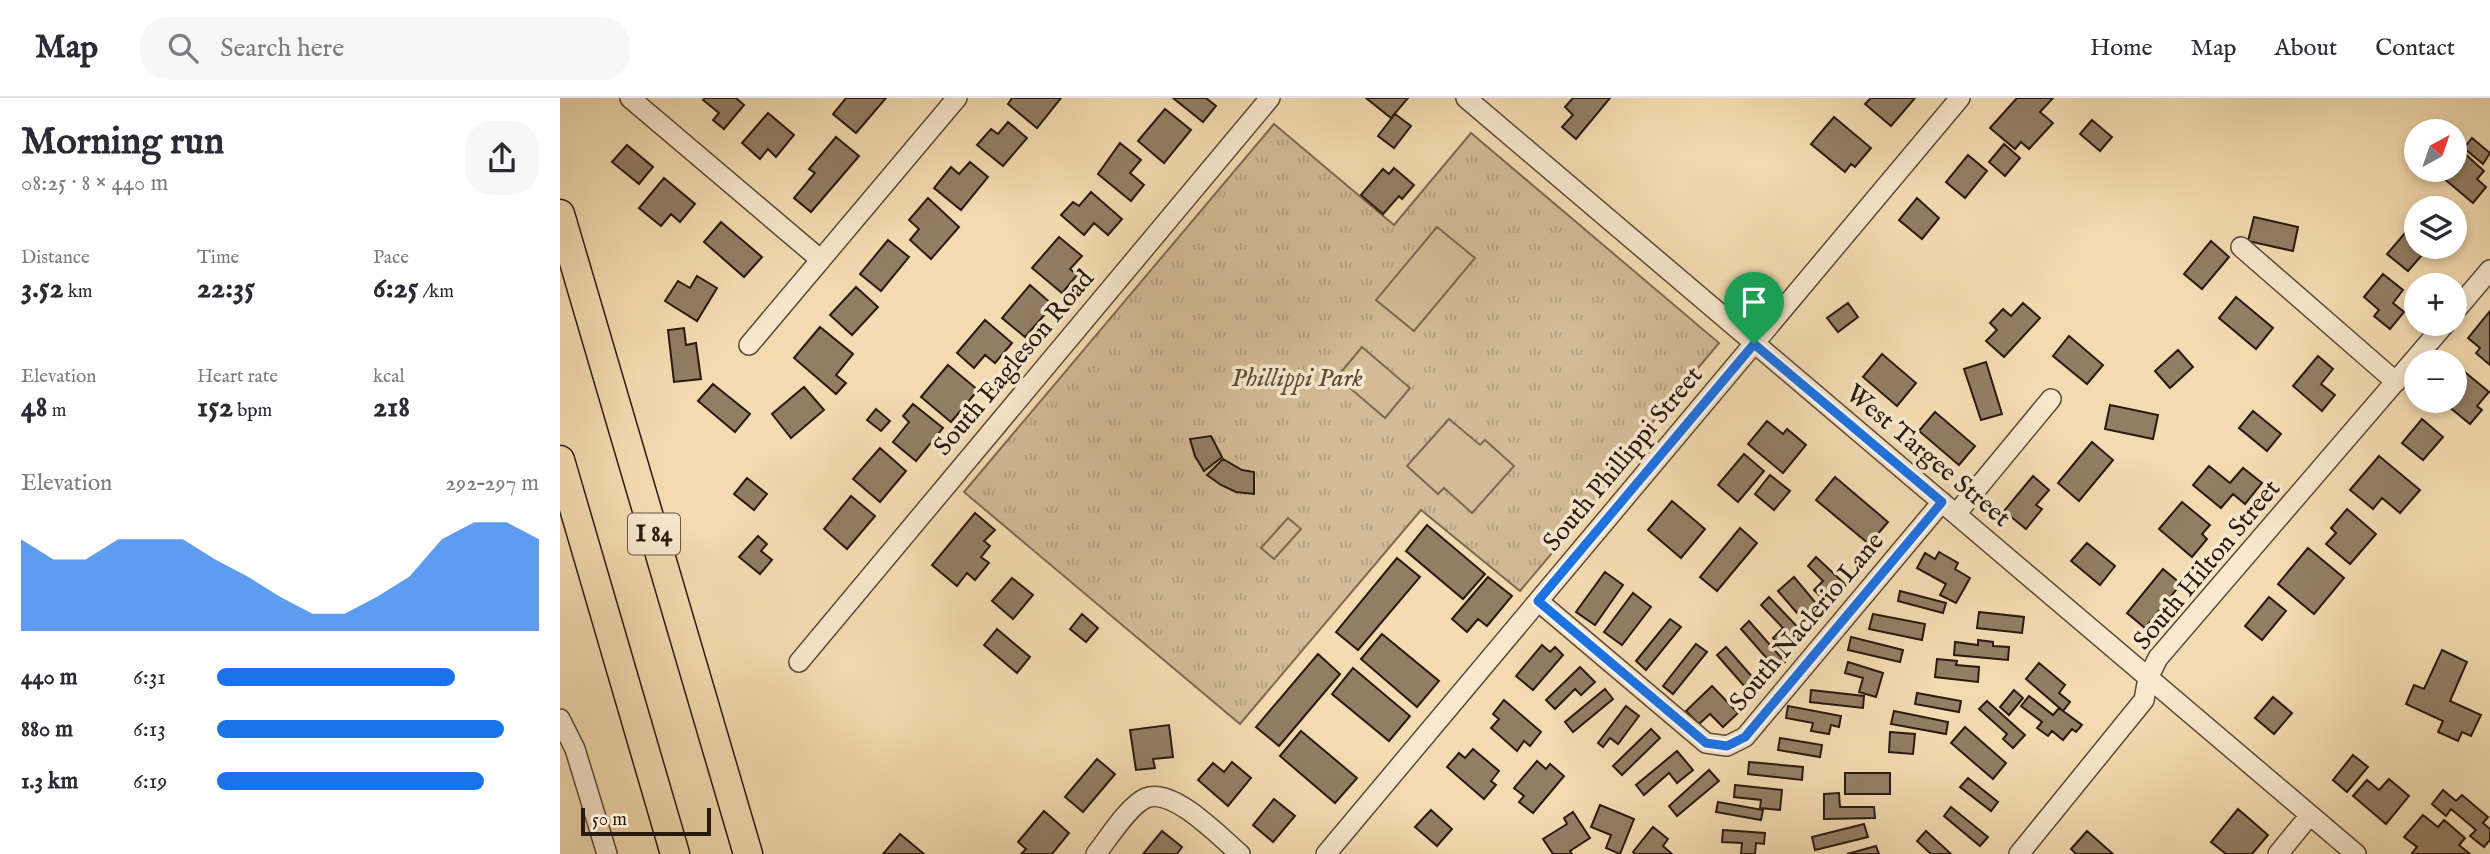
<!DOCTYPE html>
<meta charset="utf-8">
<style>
:root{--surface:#fff;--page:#f7f7f7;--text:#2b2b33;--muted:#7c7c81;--line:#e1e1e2;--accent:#1a73e8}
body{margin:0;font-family:"IM FELL English",serif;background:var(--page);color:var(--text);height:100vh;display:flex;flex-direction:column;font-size:26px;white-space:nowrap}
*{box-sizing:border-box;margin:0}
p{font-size:23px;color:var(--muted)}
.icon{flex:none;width:38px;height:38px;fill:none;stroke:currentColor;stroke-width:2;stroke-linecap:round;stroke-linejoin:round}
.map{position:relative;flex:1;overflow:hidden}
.panel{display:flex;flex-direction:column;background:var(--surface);width:560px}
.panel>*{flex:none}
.needle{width:46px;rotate:40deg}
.fabs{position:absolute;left:1844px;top:21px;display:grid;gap:14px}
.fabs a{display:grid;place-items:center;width:63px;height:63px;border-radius:50%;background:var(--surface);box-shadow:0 4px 10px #0003;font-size:35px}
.scale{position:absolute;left:21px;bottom:18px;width:130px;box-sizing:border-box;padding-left:7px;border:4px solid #2a190f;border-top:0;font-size:19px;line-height:24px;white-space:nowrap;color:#2a190f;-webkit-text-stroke:5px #f8e8cd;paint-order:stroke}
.pin{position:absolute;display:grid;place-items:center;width:60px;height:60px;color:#fff;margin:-72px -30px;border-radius:50% 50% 50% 0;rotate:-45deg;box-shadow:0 0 7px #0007}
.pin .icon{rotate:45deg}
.round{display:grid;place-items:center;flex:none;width:74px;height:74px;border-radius:28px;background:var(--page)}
.summary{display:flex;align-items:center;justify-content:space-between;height:119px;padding:0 21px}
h1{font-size:38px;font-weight:700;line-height:52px}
.metrics{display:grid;grid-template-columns:repeat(3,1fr);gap:10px;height:119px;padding:7px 21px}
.metrics div{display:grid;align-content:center}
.metrics b{font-size:30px;font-weight:700}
.metrics small{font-size:19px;font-weight:400}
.metrics p{font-size:19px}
.chart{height:196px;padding:14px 21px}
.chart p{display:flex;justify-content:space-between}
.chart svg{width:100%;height:126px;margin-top:7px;fill:var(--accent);opacity:.7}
ul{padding:0 21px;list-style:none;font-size:23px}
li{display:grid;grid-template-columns:112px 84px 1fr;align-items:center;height:52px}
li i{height:18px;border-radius:9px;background:var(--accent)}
header{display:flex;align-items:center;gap:42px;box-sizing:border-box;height:98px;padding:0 35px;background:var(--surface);border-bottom:2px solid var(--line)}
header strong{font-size:33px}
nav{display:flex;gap:38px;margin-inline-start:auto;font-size:24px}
.search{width:490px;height:63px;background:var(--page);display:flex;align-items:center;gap:18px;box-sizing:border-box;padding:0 24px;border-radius:28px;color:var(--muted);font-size:26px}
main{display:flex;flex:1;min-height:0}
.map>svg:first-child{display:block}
</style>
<header>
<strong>Map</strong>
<div class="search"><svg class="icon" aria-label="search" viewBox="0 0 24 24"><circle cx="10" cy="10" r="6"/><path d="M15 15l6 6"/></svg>Search here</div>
<nav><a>Home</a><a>Map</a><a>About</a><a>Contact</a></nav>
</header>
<main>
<section class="panel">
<div class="summary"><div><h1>Morning run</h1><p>08:25 · 8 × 440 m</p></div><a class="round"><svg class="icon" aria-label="share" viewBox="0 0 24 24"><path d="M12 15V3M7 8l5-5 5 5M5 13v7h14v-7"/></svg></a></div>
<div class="metrics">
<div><p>Distance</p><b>3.52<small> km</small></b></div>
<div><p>Time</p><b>22:35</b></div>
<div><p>Pace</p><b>6:25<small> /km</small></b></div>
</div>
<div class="metrics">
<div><p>Elevation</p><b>48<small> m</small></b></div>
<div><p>Heart rate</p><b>152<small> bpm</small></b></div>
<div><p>kcal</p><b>218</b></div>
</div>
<div class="chart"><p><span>Elevation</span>292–297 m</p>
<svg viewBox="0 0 160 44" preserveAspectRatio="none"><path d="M0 44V12L10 19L20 19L30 12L40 12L50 12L60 19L70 25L80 32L90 38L100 38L110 32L120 25L130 12L140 6L150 6L160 12V44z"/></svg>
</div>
<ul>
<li><b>440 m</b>6:31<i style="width:74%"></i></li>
<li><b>880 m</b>6:13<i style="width:89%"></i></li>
<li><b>1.3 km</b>6:19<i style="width:83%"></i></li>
</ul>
</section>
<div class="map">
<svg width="1930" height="756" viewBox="0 0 1930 756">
<defs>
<pattern id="grass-tufts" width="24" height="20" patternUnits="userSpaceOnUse" patternTransform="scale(1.75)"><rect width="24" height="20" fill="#d2bb96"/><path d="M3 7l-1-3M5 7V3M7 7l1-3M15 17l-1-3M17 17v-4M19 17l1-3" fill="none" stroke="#b4a080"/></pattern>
</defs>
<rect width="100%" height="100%" fill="#f4dcb2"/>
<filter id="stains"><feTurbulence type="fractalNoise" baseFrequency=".00286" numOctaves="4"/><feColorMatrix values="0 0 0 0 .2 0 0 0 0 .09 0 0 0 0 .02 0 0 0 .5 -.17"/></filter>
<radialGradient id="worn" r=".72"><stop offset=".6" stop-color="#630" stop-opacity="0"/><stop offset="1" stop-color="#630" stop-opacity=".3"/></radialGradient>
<!-- grass -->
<path fill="url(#grass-tufts)" stroke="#7e6a52" stroke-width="2" d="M714,26L834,127L911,35L1159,245L1086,332L1084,346L960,493L861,412L680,626L404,394Z"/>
<!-- pitch -->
<path fill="#d2bb96" stroke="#7e6a52" stroke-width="2" d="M877,129L915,160L854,233L816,202Z
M802,249L850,290L825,320L777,279Z
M889,321L920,347L925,342L954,368L912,415L884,390L878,396L847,368Z
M728,420L741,431L714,461L701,450Z"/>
<!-- building -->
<path fill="#937e64" stroke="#2a190f" stroke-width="2" d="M145,0H176L184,7L164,31L153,22L159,15L143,2Z
M286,0H326L296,35L273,16Z
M452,0H501L477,30L448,6Z
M613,0H646L656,8L643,24Z
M806,0H848L831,20Z
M1013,0H1050L1016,41L1002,29L1013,17L1005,9Z
M1311,0H1355L1331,28L1305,6Z
M1457,0H1493L1480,14L1493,25L1469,51L1461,44L1455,51L1430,30Z
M605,11L631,32L604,65L578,43Z
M208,15L234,37L216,59L208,51L200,61L182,45Z
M835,16L851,28L834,50L818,38Z
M1274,19L1311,50L1295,69L1291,66L1285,74L1251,46Z
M1532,22L1552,39L1540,53L1520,36Z
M448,24L467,40L443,68L417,47L431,31L438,36Z
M276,39L299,58L251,114L234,100L255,75L249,71Z
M1912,40L1930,55L1923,66L1904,50Z
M560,45L581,62L570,75L584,87L571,103L538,76Z
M1444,46L1460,60L1445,78L1429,64Z
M67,47L93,69L79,86L52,64Z
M1903,54L1924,73L1917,81L1926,89L1913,105L1882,79L1888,72H1895V63Z
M1408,57L1427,73L1405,100L1386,84Z
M410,64L428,79L401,112L374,90L391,69L399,76Z
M834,70L854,87L842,101L839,98L823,116L801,97L823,71L829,76Z
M104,80L135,106L120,124L111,116L101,128L79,110Z
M531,94L562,121L548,137L534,125L524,137L501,117L513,104L519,108Z
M368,100L399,129L371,161L350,142L359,131L349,122Z
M1357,100L1379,120L1362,141L1339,122Z
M1694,119L1738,129L1733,153L1688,143Z
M1857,121V149H1869L1848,173L1827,156Z
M161,124L202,159L184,179L144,144Z
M499,139L522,158L510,171L517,177L502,195L472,170Z
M328,142L349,159L321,193L300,176Z
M1651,143L1669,159L1642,191L1624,176Z
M1823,176L1843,192L1833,205L1844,214L1830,231L1814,218L1819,212L1804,199Z
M137,178L157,190L137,223L105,203L118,183L130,190Z
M470,187L493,207L465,239L442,220Z
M296,189L318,209L292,237L270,217Z
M1676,199L1713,230L1696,251L1659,220Z
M1288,205L1298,219L1278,234L1267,220Z
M1463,205L1480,220L1444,259L1426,243L1437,232L1430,225L1443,211L1451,218Z
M1930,213V267L1916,255L1920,250L1908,240Z
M425,222L452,245L435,265L425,257L414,270L397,255Z
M260,229L293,256L276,277L286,285L276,296L234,260Z
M124,230L126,247L136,245L141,281L114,284L108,232Z
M1509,238L1543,267L1527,286L1493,258Z
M1618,252L1633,269L1610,290L1595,273Z
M1322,256L1356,285L1337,308L1303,279Z
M1758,258L1773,271L1761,286L1775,297L1762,313L1733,288Z
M1426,264L1442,316L1421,322L1404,271Z
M1895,266L1929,294L1917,308L1922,312L1910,326L1882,303H1895Z
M388,267L418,292L391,324L361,299Z
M153,286L190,316L175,334L138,303Z
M244,289L264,312L231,340L212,316Z
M353,306L383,330L356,363L333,344L349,324L343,318Z
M1550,307L1598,317L1593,341L1545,331Z
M316,311L330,323L321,333L307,322Z
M1693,313L1721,336L1707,353L1679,330Z
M1375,314L1415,348L1399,367L1359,333Z
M1862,321L1883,339L1863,362L1842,345Z
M1207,323L1223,336L1227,331L1246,347L1223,375L1188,346Z
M651,338L662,359L644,373L635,358L630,341Z
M1532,344L1553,362L1519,403L1498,385Z
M320,350L346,373L320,404L293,381Z
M1184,356L1204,373L1178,404L1158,387Z
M1819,358L1860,392L1840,415L1822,400L1813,411L1790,392Z
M663,361L682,372L694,374V396L676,394L661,387L647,377Z
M1649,368L1670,385L1683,370L1702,385L1685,406L1673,396L1661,410L1633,387Z
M1210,377L1230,393L1214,412L1195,396Z
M1473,378L1489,392L1476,407L1482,411L1466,431L1444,413Z
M1275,379L1328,424L1309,446L1256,402Z
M187,380L207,396L194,412L174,396Z
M291,398L315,418L287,451L264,431Z
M1112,403L1145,431L1121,460L1088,432Z
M1622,404L1650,427L1642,436L1647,441L1632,459L1599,431Z
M1787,411L1816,436L1790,466L1766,446L1776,435L1771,430Z
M415,415L435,432L424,443L430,448L421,459L429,465L415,482L407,475L397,488L372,467Z
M867,427L925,476L903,501L846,453Z
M1180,430L1197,445L1157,493L1140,479Z
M198,438L207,446L201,453L212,462L200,476L179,459Z
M1527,445L1555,468L1540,487L1511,463Z
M1748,450L1784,480L1754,516L1718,486Z
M1379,454L1398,465L1395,471L1410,480L1396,505L1380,497L1386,486L1357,470L1365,455L1375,461Z
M1256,459L1286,487L1268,506L1254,492L1263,483L1248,468Z
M837,460L860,479L798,552L776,534Z
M1603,471L1621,486L1585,530L1567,515Z
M1045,474L1063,487L1035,527L1016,514Z
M928,479L952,498L927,528L918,521L907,534L892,521Z
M1234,479L1260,510L1244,523L1218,493Z
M452,480L473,497L453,521L432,503Z
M1340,493L1386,505L1383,515L1338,503Z
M1073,495L1091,509L1062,547L1044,534Z
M1209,499L1246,538L1227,555L1213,540L1223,530L1201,507Z
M1709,499L1726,513L1702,542L1685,528Z
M1419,514L1464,519L1462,535L1417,530Z
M522,516L538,530L526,544L510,531Z
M1313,516L1365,526L1362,542L1309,531Z
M1110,521L1121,529L1086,572L1076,563Z
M1189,523L1225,564L1216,571L1181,531Z
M437,531L470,559L457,575L424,547Z
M822,536L879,583L857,609L801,561Z
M1291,539L1343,552L1340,564L1288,552Z
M1418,542L1433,544V548L1449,549L1448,562L1394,557L1395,544L1418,547Z
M1136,546L1147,554L1113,596L1103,588Z
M982,547L990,554L995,549L1003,557L973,592L956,578Z
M1166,549L1202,590L1193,598L1157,557Z
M1882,552L1907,564L1890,603L1921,617L1911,638L1902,634L1898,643L1878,634L1883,623L1846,606L1854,587L1864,591Z
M758,556L780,576L719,648L696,629Z
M1377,561L1397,563L1396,567L1419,569L1418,584L1375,579Z
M1288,564L1323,575L1316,599L1299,594L1303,580L1285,575Z
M1479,565L1505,587L1499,595L1510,604L1503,613L1466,581Z
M1020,569L1035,584L1021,597L1015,591L995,611L986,602Z
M793,570L850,618L829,643L772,596Z
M1152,588L1178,615L1163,629L1150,616L1139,626L1126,613Z
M1045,591L1053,601L1013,634L1005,624Z
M1251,592L1304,598L1303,610L1250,604Z
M1454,592L1463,600L1449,617L1440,609Z
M1357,595L1401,603L1399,614L1355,606Z
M1469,598L1493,617L1499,610L1522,627L1516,634L1512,631L1503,642L1492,633L1488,638L1477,630L1482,624L1461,608Z
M1713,599L1732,615L1714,636L1695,620Z
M944,602L981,634L970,648L964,643L957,653L931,630L939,621L933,616Z
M1427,603L1465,637L1453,650L1443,641L1447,636L1419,611Z
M1066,608L1079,618L1058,646L1050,640L1043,649L1038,645Z
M1228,608L1281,618L1279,629L1271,627L1269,636L1251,633L1253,625L1226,620Z
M1334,613L1388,624L1386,636L1331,626Z
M609,627L613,659L593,661L595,670L576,672L570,632Z
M1405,629L1446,665L1433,681L1391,645Z
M1091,631L1100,640L1062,677L1053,668Z
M741,633L797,680L775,705L720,658Z
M1330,634L1355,636L1353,656L1329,654Z
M1220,640L1262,647L1260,659L1218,652Z
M913,651L939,673L931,683L936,687L924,701L887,669L899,655L905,660Z
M1117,653L1133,672L1117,685L1109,675L1084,697L1076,687Z
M1793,657L1808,669L1787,694L1773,682Z
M537,661L555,676L523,714L505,699Z
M977,663L986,671L990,666L1004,678L973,715L959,704L964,698L954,690Z
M672,664L691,680L668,708L638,682L653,665L664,674Z
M1189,664L1243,669L1242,682L1188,676Z
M1149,672L1159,683L1117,718L1109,708Z
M1285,675H1330V696H1285Z
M1408,680L1438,704L1431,713L1400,689Z
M1829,681L1849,698L1826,726L1793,698L1807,682L1819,692Z
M1175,687L1222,692L1220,712L1200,710L1201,702L1174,699Z
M1883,692L1896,703L1902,697L1928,719L1923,725L1930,731V742L1924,749L1910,738L1916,732L1891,711L1886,718L1872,706Z
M1279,695L1280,709H1314L1315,720L1264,721V696Z
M714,701L735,718L713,744L693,727Z
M1158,704L1203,712L1201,722L1156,714Z
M1040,707L1074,721L1060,756L1046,750L1051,737L1031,729Z
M1391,709L1428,739L1420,748L1384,718Z
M1678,711L1708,737L1692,756H1666L1651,744Z
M871,712L892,731L877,748L855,729Z
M484,713L509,735L492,756H461L466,751L458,744Z
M1013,714L1030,740L1010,753L1012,756H993L983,741L1007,726L1004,720Z
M1863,717L1878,729L1884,722L1905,740L1899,747L1910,756H1854L1852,755L1857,749L1844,739Z
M1304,726L1308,739L1255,752L1252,739Z
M1093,729L1108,741L1103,748L1112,756H1075L1073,754Z
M1163,732L1205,735L1204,746L1196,745L1195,756H1181L1182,745L1162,744Z
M602,733L622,749L617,756H583Z
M1366,733L1391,756H1371L1357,743Z
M1527,733L1553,756H1516L1511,751Z
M340,736L364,756H323Z
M1316,748L1319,756H1287Z"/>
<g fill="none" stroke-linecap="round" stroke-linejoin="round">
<!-- minor casing -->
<g stroke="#5c4a38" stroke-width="22">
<path id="minor" d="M70,0L261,162
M906,0L1796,756
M1681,149L1836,284
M1895,213L1930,172
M189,247L397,0
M1396,416L1491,301
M978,503L1146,645L1167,648L1185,639L1382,404
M239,564L710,0
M0,621L15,651L47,756
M536,756C548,741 569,707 586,700C613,689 660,739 680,756
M766,756L1400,0
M1459,756L1584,602L1588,580L1598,560L1885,226
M1718,756L1750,717"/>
</g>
<!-- highway casing -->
<g stroke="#2a190f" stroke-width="31">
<path id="highway" d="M0,116L188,756
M0,362L115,756"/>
</g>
<!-- minor -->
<use href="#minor" stroke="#f8e8cd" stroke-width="19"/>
<!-- highway -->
<use href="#highway" stroke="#f4dcb2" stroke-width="28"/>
</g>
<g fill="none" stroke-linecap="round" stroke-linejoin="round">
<!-- route casing -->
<g stroke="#fff" stroke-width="14">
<path id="route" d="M1194,246L1382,404L1185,639L1167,648L1146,645L978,503Z"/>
</g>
<!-- route -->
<use href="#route" stroke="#1a73e8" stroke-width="9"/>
</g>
<g text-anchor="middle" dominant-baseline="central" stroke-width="7" stroke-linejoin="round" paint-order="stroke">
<!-- shield labels -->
<rect fill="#f8e8cd" stroke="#685748" stroke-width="2" x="68" y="415.5" width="52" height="41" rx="5"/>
<g font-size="24" font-weight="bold" fill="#2a190f">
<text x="94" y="436">I 84</text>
</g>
<!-- street labels -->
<g font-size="26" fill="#2a190f" stroke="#f8e8cd">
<text transform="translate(454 265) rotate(-50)">South Eagleson Road</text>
<text transform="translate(1368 358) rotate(40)">West Targee Street</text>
<text transform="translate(1063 361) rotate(-50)">South Phillippi Street</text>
<text transform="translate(1647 467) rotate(-50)">South Hilton Street</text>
<text transform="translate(1247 524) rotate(-50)">South Naclerio Lane</text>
</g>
<!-- park labels -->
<g font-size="26" font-style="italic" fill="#5c4a38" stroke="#f8e8cd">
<text x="737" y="280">Phillippi Park</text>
</g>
</g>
<rect width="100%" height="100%" filter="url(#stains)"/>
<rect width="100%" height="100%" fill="url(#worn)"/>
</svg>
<div class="fabs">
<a><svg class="needle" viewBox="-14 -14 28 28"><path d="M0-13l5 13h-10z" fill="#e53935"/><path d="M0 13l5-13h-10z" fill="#7c7c81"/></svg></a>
<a><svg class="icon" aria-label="layers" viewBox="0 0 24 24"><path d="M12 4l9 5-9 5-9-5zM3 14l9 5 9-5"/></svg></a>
<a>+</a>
<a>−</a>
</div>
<div class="scale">50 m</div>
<div class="pin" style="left:1194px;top:246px;background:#1e9e55"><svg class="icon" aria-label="arrive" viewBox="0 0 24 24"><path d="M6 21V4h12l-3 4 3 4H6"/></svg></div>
</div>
</main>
